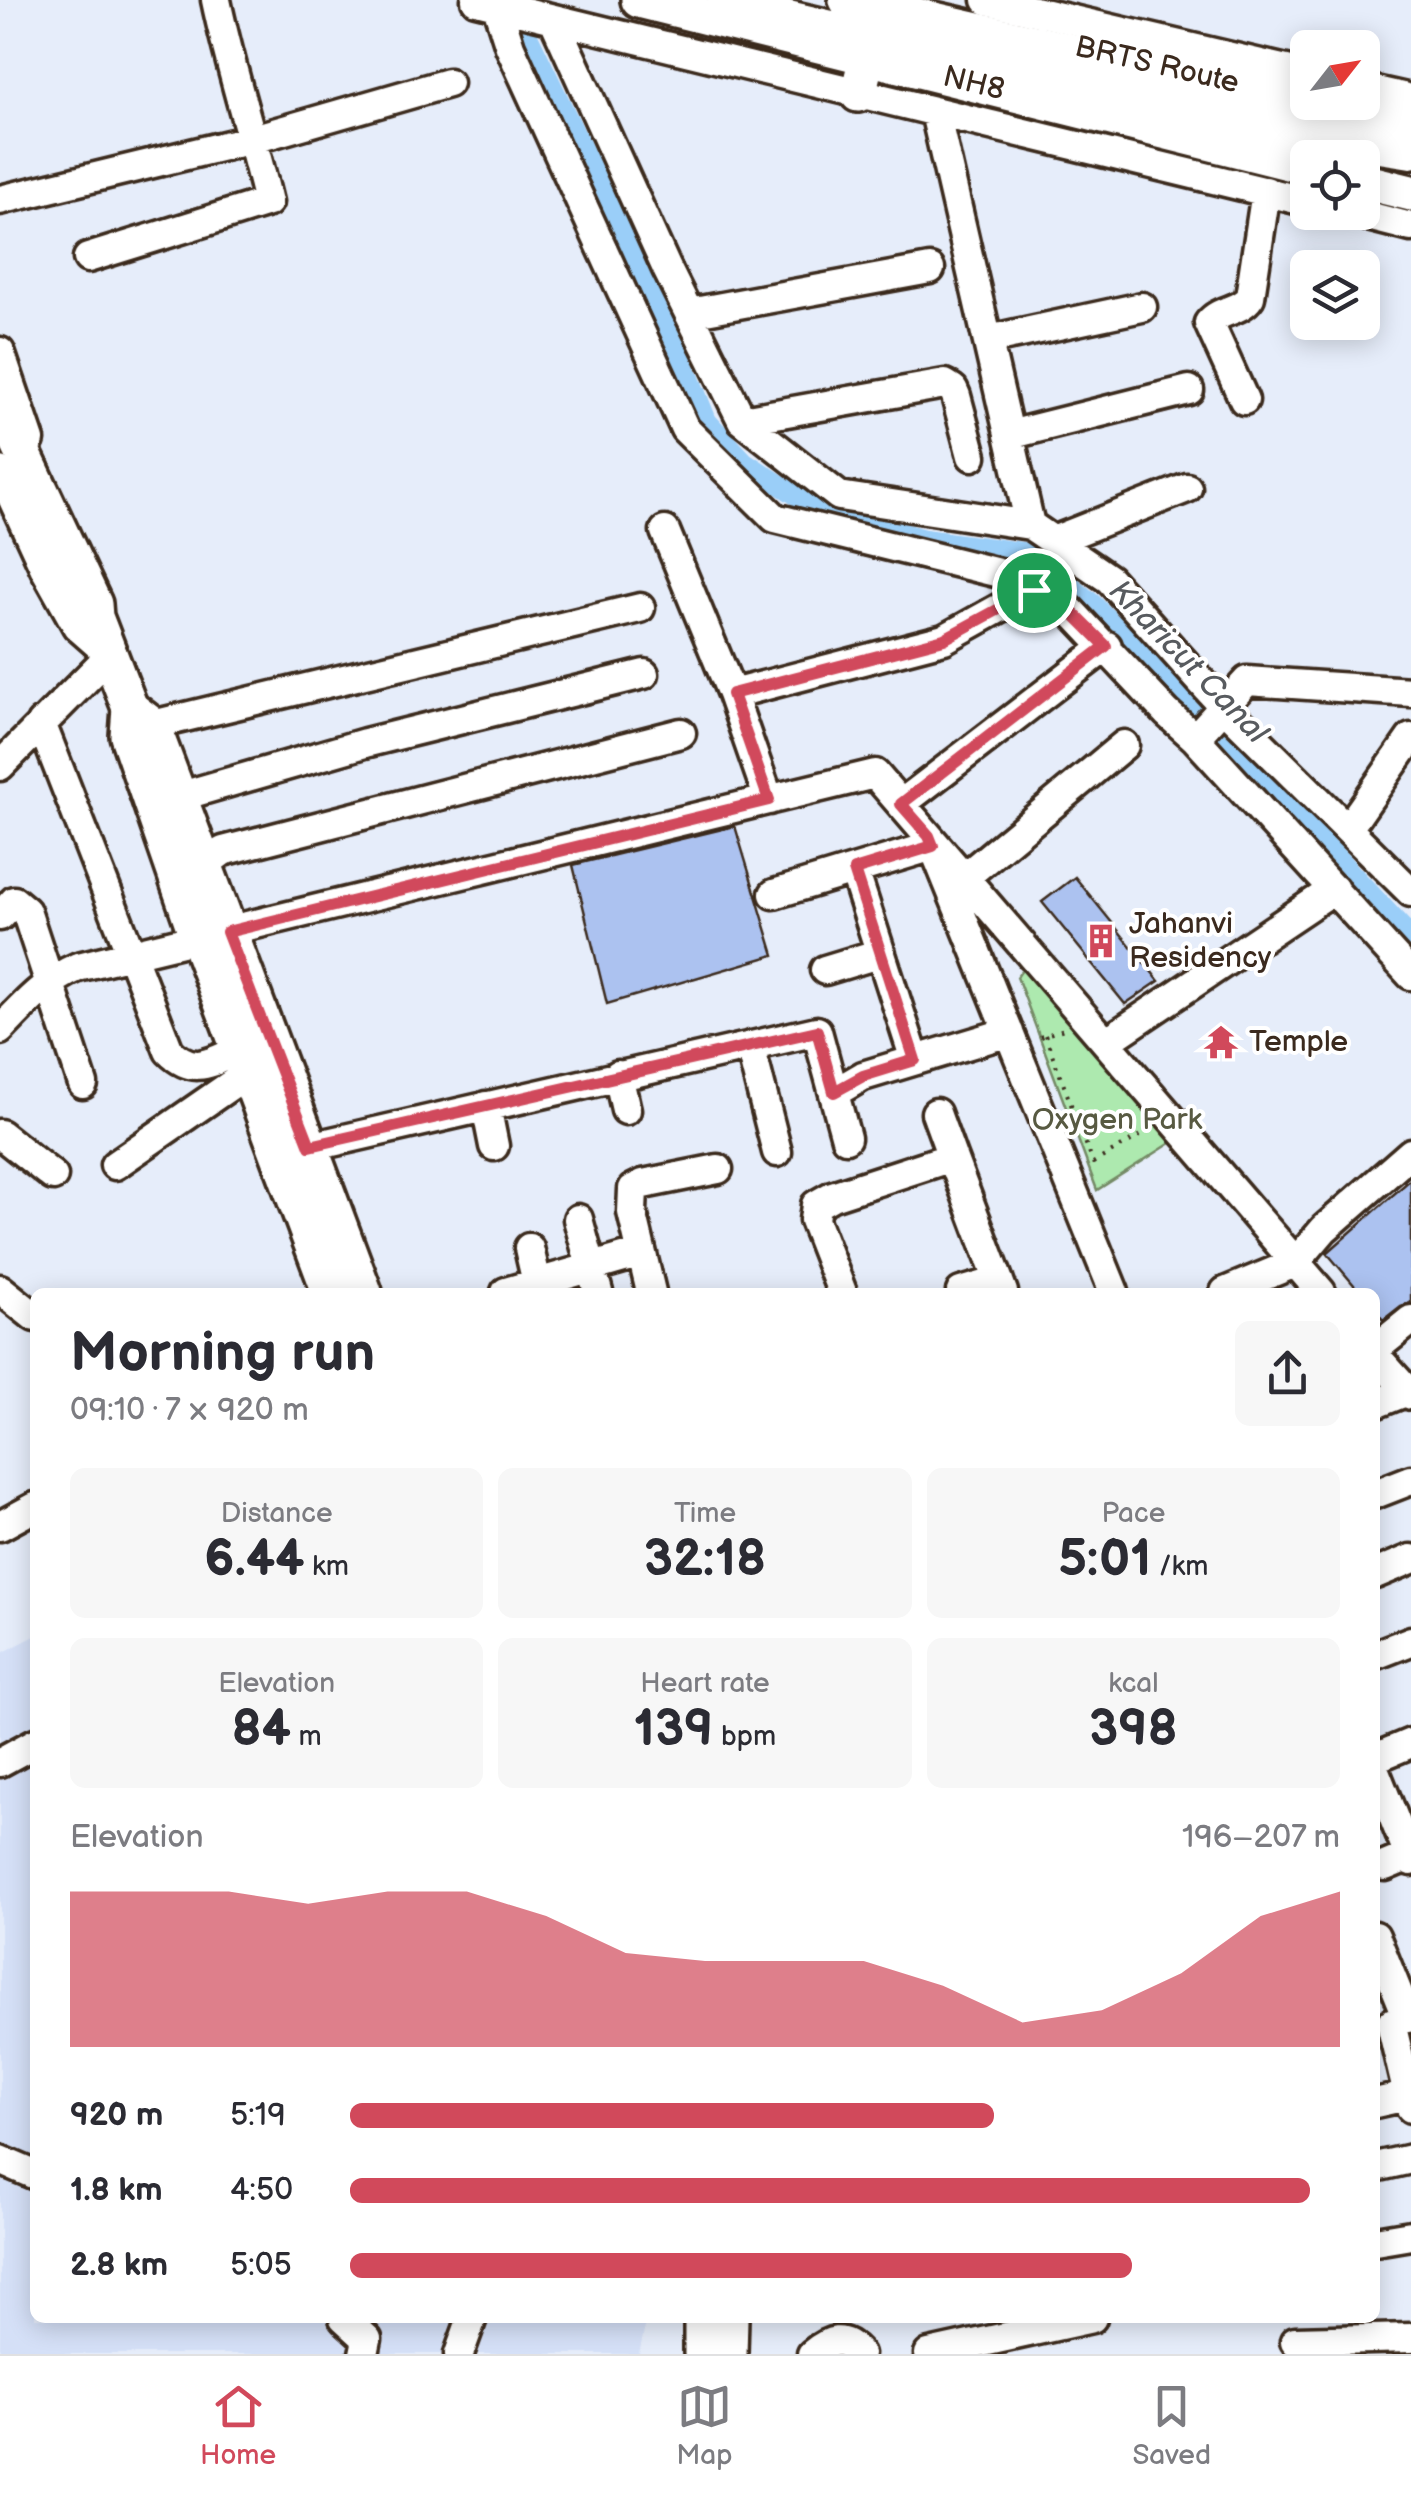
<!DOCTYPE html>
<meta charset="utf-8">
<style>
:root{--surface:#fff;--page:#f7f7f7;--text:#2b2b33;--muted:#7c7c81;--line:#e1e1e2;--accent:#d1495b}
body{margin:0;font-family:"Balsamiq Sans",sans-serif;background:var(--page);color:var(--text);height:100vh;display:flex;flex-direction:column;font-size:38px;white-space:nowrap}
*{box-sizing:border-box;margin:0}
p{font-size:32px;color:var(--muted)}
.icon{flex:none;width:55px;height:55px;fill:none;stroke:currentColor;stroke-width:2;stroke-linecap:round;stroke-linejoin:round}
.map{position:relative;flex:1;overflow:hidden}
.panel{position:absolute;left:30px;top:1288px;width:1350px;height:1035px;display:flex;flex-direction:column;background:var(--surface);border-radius:15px;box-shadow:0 5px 25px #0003}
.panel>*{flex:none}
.needle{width:65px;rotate:59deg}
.controls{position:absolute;left:1290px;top:30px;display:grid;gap:20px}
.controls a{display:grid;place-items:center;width:90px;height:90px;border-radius:15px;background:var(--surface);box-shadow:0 5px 25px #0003;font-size:50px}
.pin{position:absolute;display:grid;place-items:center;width:85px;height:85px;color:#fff;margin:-42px;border:5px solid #fff;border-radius:50%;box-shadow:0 2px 10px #0007}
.round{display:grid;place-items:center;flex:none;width:105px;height:105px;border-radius:15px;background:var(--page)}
.summary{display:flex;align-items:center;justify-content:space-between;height:170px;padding:0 40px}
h1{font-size:55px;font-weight:700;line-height:75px}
.figures{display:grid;grid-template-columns:repeat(3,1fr);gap:15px;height:170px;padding:10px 40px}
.figures div{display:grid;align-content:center;border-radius:15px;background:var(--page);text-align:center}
.figures b{font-size:50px;font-weight:700}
.figures small{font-size:28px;font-weight:400}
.figures p{font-size:28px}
.chart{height:280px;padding:20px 40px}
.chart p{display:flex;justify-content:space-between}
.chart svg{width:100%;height:180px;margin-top:10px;fill:var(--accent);opacity:.7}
ul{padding:0 40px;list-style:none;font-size:32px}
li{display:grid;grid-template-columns:160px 120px 1fr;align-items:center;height:75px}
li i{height:25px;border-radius:12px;background:var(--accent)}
.tabs{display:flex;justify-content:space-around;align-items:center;height:140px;border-top:2px solid var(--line);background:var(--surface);font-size:28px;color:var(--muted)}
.tabs a{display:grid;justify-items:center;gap:5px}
.tabs .on{color:var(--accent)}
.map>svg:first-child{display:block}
</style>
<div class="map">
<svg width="1411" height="2354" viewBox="0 0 1411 2354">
<rect width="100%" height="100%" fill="#e6edfa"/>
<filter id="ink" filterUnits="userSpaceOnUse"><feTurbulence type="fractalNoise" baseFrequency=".01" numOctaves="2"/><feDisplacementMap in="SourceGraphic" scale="20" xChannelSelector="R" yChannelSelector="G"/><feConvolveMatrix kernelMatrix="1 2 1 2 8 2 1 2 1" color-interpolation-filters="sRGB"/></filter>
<g filter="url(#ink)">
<!-- built -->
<path fill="#d5e0f7" d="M35,1636V2318H647L639,2354H0V1654Z"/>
<!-- green -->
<path fill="#ade9af" stroke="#748a66" stroke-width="2.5" d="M1024,967L1185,1134L1097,1190L1017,977Z"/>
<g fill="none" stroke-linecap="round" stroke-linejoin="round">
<!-- canal -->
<path stroke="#9acef8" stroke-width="20" d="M512,2L678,349L707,421L745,462L816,508L924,539L1029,553L1092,603L1232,745L1411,937"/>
</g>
<!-- building -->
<path fill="#acc2f0" stroke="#3b2a1e" stroke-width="2.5" d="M735,826L774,955L607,1004L573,865Z
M1075,877L1159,981L1125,1004L1042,902Z
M1411,1179V1303L1401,1306L1383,1320L1375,1310V1292H1360L1327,1253Z"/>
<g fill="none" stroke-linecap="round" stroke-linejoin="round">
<!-- minor casing -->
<g stroke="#3b2a1e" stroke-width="35">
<path id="minor" d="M476,0L1308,202
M724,0L1341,143L1411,154
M987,0L1308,75
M497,6L510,47L685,429L775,518L999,573L1070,610L1167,713L1195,738L1411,975
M554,20L667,269L742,420L839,496L1030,525
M1362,88L1411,99
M935,112L1030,525L1109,579L1224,707L1411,892
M0,200L253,139L448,83
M1352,212L1411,227
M88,258L268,202C252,134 230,68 216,0
M689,313L930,269
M988,340L1142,307
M0,352L30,440
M1244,400L1209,323C1220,309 1240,312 1250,297L1266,191
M742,420L945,384L953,389L956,396L972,456
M1009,435L1189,390
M0,471L45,569L77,626L110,655L0,766
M665,531L732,694L769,800
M1053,541L1187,488
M732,694L944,639L1034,589
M41,723L169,1051C194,1076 211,1062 239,1050
M152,725L640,608
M1195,738L1247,681L1411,692
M178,797L365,743L644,674
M901,804L1107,646
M1349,827L1411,738
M938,858L1114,1292
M204,865L223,851L681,733
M854,870L915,1060
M965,877L1124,745
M774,894L933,846
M0,916L14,901L26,911L83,1084
M825,970L881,953
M0,1030C24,1005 45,981 78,967L875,774L1321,1292
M1106,1042L1334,889
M750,1046L777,1152
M618,1075L626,1110
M834,1093L863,1076L1009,1032
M486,1106L494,1146
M936,1113L952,1157
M0,1134L53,1176
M310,1147L817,1031L846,1138
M115,1165L248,1073
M578,1219L598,1292
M529,1248L539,1292
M0,1289L35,1317
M506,1292L641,1253
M651,1292L632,1212L633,1189L643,1184L718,1169
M842,1292L814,1220L816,1205L832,1196L952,1157L1003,1292
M961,1292L999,1281
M1225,1292L1295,1263L1324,1229L1411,1153
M1375,1349L1411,1320
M1375,1355L1411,1395
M1375,1404L1408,1391
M1375,1494L1411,1480
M0,1526L35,1507
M1375,1574L1411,1559
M1375,1655L1411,1641
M1375,1758L1411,1743
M0,1762L35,1743
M1375,1771L1411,1861
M1385,1866L1409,1856
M1375,1936L1408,2018
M1391,2023L1411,2108
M1375,2103L1411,2095
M0,2160L35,2175
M1375,2167L1411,2159
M1375,2241L1411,2235
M344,2318L367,2339L364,2354
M1295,2341L1411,2338
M459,2354L472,2318
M812,2354C829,2340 843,2334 859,2354
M929,2354L1092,2318"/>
</g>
<!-- major casing -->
<g stroke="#3b2a1e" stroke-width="42">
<g id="major">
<path id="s1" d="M639,0L1308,167"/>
<path d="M847,0L1411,129"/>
<path d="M858,94L867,57"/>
<path d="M1362,181L1411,193"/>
<path d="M0,404L94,604L95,617L130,708L128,736L198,939L330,1292"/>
<path d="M130,708L152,725L364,1292"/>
<path d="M702,2318V2354"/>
<path d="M729,2354L730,2318"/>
</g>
</g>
<!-- path -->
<path stroke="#3b2a1e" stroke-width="4" stroke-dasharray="2.5 8" stroke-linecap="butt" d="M1045,1035L1093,1163L1150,1130
M1040,1037L1064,1029"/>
<!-- minor -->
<use href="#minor" stroke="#fff" stroke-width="28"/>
<!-- major -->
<use href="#major" stroke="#fff" stroke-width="35"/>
</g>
</g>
<g fill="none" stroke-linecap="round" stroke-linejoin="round" filter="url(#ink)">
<!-- route casing -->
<g stroke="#fff" stroke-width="20">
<path id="route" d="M1034,590L1070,610L1106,646L901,804L929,836L933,846L854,870L915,1060L863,1076L834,1092L817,1031L310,1146L227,932L769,800L732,694L944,639Z"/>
</g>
<!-- route -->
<use href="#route" stroke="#d1495b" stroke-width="12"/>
</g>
<!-- icons -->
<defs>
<g id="building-bare" transform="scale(2.7)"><path d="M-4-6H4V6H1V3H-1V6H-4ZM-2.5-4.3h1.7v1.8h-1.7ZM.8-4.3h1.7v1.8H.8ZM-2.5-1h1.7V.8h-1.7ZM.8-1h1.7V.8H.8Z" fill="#d1495b" stroke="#fff" stroke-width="2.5" paint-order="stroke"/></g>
<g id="temple-bare" transform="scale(2.7)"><path d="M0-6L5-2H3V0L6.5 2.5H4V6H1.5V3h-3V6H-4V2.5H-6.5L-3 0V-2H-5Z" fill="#d1495b" stroke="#fff" stroke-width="2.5" paint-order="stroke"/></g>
</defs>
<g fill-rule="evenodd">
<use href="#building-bare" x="1101" y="941"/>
<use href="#temple-bare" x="1221" y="1042"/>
</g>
<g text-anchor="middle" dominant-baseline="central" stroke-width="8" stroke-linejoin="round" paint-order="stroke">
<!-- street labels -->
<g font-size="30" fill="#3b2a1e" stroke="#fff">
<text transform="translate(1157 65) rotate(13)">BRTS Route</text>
<text stroke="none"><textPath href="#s1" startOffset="345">NH8</textPath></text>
</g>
<!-- poi labels -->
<g font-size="30" fill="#3b2a1e" stroke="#fff" text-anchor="start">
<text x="1129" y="924">Jahanvi<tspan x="1129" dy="34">Residency</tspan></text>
<text x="1249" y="1042">Temple</text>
</g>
<!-- park labels -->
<g font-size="30" fill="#585a42" stroke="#fff">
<text x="1117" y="1120">Oxygen Park</text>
</g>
<!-- water labels -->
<g font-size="32" font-style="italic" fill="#585b5f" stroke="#fff">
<text transform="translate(1188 662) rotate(46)">Kharicut Canal</text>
</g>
</g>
</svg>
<div class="controls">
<a><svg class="needle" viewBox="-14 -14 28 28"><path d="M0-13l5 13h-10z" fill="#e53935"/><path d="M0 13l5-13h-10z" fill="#7c7c81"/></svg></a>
<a><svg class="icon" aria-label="locate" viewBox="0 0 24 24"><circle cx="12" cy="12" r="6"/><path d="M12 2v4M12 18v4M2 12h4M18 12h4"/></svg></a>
<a><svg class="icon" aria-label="layers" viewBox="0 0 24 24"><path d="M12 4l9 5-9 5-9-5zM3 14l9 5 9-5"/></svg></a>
</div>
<div class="pin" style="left:1034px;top:590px;background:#1e9e55"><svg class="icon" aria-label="arrive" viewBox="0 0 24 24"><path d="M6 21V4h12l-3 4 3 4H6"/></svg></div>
<section class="panel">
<div class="summary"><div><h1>Morning run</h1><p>09:10 · 7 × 920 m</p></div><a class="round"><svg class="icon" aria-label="share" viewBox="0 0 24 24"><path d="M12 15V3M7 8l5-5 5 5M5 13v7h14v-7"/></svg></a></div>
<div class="figures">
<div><p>Distance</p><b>6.44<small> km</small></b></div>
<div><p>Time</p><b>32:18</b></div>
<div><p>Pace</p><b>5:01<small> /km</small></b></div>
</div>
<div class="figures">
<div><p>Elevation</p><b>84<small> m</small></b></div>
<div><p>Heart rate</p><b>139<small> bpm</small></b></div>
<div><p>kcal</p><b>398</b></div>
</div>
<div class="chart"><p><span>Elevation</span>196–207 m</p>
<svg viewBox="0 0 160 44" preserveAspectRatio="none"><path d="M0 44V6L10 6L20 6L30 9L40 6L50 6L60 12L70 21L80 23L90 23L100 23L110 29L120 38L130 35L140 26L150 12L160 6V44z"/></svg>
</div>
<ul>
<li><b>920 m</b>5:19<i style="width:65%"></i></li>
<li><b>1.8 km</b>4:50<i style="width:97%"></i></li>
<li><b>2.8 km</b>5:05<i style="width:79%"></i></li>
</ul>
</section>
</div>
<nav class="tabs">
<a class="on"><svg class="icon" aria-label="home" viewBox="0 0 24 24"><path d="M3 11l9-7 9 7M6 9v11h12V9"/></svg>Home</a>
<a><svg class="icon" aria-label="map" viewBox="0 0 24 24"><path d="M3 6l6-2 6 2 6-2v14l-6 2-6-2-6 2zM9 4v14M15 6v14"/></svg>Map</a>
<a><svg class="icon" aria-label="saved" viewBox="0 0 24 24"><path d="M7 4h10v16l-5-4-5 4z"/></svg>Saved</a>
</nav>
